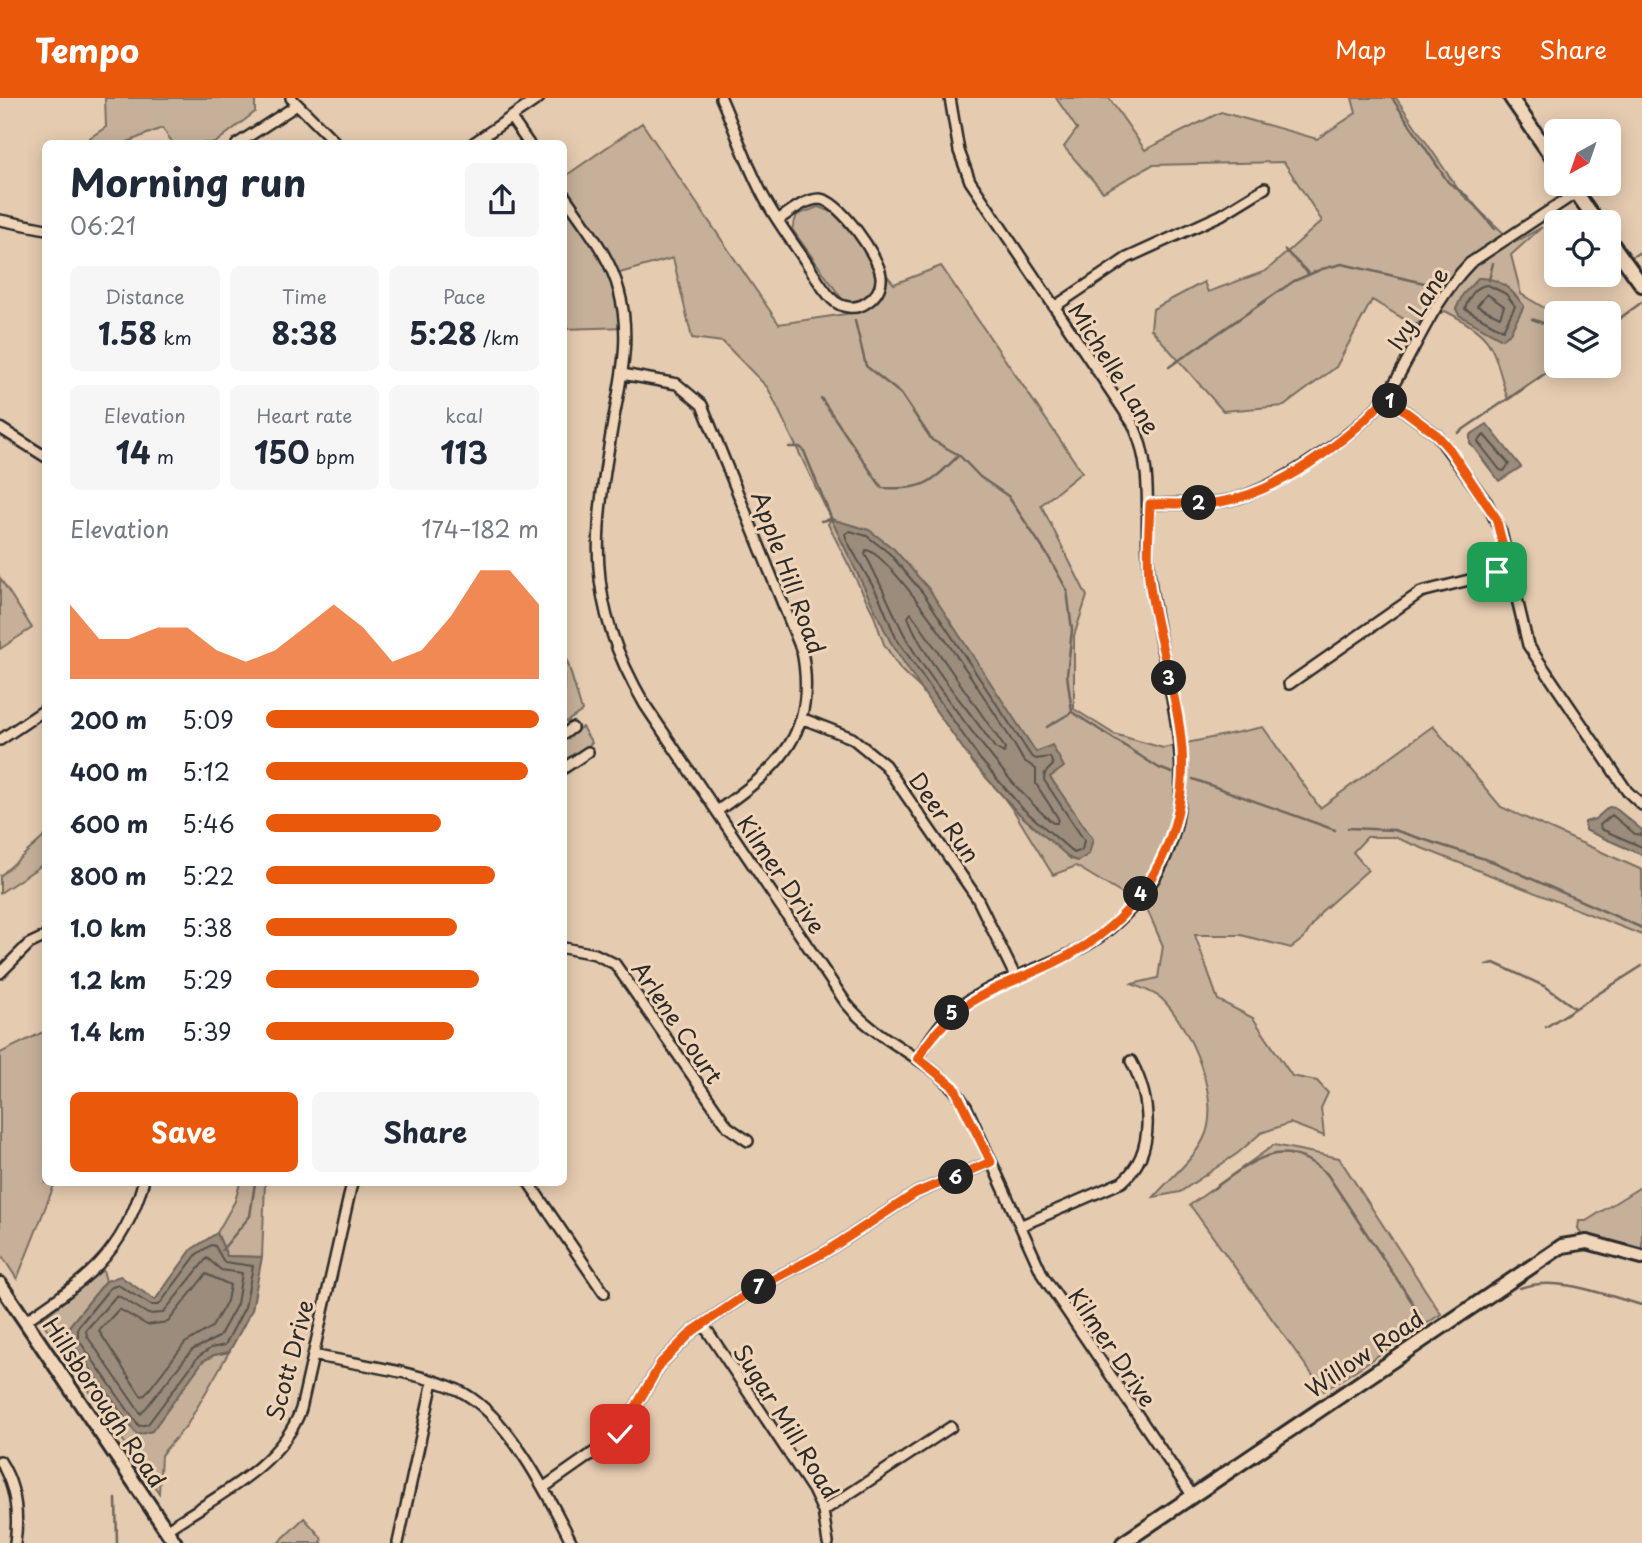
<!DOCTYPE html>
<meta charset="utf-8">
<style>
:root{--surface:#fff;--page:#f6f6f7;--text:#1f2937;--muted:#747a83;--accent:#ea580c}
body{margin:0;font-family:"Playpen Sans",sans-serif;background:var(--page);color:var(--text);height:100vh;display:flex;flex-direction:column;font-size:26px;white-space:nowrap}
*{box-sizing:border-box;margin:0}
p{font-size:23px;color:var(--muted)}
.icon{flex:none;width:38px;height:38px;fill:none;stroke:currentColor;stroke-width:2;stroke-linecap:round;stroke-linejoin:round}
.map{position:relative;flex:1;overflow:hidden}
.panel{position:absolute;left:42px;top:42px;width:525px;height:1046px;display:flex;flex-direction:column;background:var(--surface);border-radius:10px;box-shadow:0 4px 18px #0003}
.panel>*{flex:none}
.needle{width:46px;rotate:220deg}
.tools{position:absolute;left:1544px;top:21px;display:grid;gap:14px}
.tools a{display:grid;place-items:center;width:77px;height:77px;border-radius:10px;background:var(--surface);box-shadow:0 4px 18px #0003;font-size:35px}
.pin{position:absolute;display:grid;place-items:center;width:60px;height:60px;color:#fff;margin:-30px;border-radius:14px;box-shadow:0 4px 10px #0006}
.km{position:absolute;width:35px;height:35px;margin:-18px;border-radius:50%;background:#222;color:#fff;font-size:19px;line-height:35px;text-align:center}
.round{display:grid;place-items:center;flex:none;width:74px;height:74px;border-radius:10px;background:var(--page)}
.headline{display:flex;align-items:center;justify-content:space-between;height:119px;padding:0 28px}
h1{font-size:38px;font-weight:700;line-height:52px}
.metrics{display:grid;grid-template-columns:repeat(3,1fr);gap:10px;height:119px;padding:7px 28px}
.metrics div{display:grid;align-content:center;border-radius:10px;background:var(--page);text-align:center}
.metrics b{font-size:30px;font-weight:700}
.metrics small{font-size:19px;font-weight:400}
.metrics p{font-size:19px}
.chart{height:196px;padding:14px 28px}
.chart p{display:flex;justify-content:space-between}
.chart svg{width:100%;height:126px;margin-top:7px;fill:var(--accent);opacity:.7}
.action{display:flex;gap:14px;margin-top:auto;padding:14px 28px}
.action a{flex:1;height:80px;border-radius:10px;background:var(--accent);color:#fff;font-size:28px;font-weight:700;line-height:80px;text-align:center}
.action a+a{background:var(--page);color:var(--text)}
ul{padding:0 28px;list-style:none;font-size:23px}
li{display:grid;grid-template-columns:112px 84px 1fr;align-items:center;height:52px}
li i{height:18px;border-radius:9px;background:var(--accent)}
header{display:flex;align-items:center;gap:42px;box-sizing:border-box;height:98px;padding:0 35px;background:var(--accent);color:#fff}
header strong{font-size:33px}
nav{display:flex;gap:38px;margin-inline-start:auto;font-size:24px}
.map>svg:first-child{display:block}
</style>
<header>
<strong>Tempo</strong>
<nav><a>Map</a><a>Layers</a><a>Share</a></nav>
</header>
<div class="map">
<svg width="1642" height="1445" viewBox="0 0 1642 1445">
<rect width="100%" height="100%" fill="#e5cbb0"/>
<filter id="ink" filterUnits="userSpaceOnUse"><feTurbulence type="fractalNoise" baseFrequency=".0143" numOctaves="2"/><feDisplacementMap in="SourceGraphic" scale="14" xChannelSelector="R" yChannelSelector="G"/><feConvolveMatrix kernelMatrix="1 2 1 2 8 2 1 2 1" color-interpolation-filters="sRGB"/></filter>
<g filter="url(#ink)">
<!-- green -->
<path fill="#c6b099" stroke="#786e62" stroke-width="2" d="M105,0H255V14L215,45H173L162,30L125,45H82L106,29Z
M1056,0H1109L1145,52L1221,14L1317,41L1356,15L1352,0H1396L1460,94L1514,145L1542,129L1511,157L1521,196L1556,217V268L1508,302C1492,250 1497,239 1445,213L1414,227L1372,202L1336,269L1284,308L1223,313L1151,231L1153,211L1204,184L1208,194L1266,173L1322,123L1284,64L1152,67L1103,94L1064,49L1077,31Z
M642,25L779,226L852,215L792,131L797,117L818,109L835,115L894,186L941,168L1082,374L1041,407L1087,498L1074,538V611L1114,636L1163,650L1263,629L1320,710L1433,628L1501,709L1642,772V837L1394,739H1367L1353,754L1368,772L1322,813L1304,840L1291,850L1241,837H1195L1218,902L1253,920L1292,978L1317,983L1328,995L1321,1010L1324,1038L1290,1025L1261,1035L1238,1055L1180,1094L1154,1099C1169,1081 1193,1062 1203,1042C1224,1003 1189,927 1161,900C1153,894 1141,890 1132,886L1158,880L1163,848L1147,811L1076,768L1053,777L1015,715L933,602L901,572L884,546L873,515L828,426L831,421L768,290L723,244L692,240L673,160L616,176L627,229L564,231V108L569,104L564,96V79Z
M0,480L32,530L0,551Z
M564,552L582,613L566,624L564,621Z
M582,629L592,645L564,663V641Z
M45,738V765L0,795V778Z
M45,933L46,1085H55L17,1181L0,1155V955Z
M1274,1047L1339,1060L1441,1216L1324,1293L1190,1107Z
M240,1085H265L262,1159L227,1158L217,1135L235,1103Z
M1642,1088V1154L1582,1138L1578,1130L1579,1123H1586Z
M103,1172L106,1183L70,1227L152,1332L203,1263L214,1257L229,1254L187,1327L161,1357L159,1395L41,1222Z
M304,1420L321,1439L322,1445H278Z"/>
<!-- water -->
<path fill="#9b8c7b" stroke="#6e655b" stroke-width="2" d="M1478,180C1500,179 1512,192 1524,208L1510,235L1502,241L1459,217L1456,211L1463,196Z
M1487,326L1521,369L1499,383L1470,345V337Z
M831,421L869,432L894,451L929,491L1036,654L1052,647L1064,669L1050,679L1093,741L1089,756L1078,763L1071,761L1017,714L974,666L929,603L890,543Z
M1609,709L1615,710L1642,732V757L1585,732V724L1595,721Z
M217,1135L227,1158L262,1159L252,1212L229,1254L214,1257L203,1263L152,1333L137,1337L71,1243L70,1227L106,1183L120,1178L155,1202L192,1151Z"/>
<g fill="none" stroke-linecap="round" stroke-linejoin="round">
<!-- shore -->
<path stroke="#58524b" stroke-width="2" d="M1488,187L1506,196L1515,208L1503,232L1465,211C1468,200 1476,187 1488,187Z
M1487,196L1504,208L1500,219L1477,208Z
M1484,337L1509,366L1504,373L1500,372L1478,344Z
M850,433L867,438L889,455L923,495L1031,658L1036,661L1050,659L1053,667L1045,675L1044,682L1084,742L1082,752L1074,755L1022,710L980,661L896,540L879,499L847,443L845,436Z
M866,452C893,454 1006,630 1023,662L1036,671V686L1058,720L1057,725H1053C1016,693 990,657 961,619C941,592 918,564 903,534C890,508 879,482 865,456Z
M911,515L1005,650L1004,655L995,650C967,608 926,566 908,519Z
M1642,737L1635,736L1612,717L1600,727L1601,731L1642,749
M211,1147L215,1148L224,1164L253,1168L245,1209L225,1247L211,1250L198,1259L148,1326L139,1328L78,1241V1229L110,1190L118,1187L151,1207H159L197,1156Z
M207,1160L221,1172L242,1175L237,1206L219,1239L192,1252L141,1316L87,1238L86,1232L117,1197L148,1216L163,1215Z
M206,1176L230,1187L227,1203L212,1229L185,1245L145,1297L141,1298L99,1233L119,1211L147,1227L168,1224Z"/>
<!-- stream -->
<path stroke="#6e655b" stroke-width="2.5" d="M1392,0L1448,84L1467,98L1495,131
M1285,152L1309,176
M1632,159L1642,153
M1489,182L1493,165
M1532,221L1556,230
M855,223L866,268L901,296L932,342L959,357L980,379L1008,398L1048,458L1067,492L1072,532L1067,577L1072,614L1159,670L1172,675
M1608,229L1642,204
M1169,269L1294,183L1322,171L1342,166L1437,188
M821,300L882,390C924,391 928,388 958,358
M1458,335L1556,268
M789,349H800L804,353L832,422
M821,423L831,421
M1047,629L1072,614
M1193,681L1335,732
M1348,730L1394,732L1494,764L1642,830
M1486,867L1494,865L1546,889L1575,910
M1546,929L1642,868
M1213,1091C1254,1062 1282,1036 1327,1076L1420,1216
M222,1152L250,1118L255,1085
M1520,1190C1558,1177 1604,1197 1642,1207
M116,1401L117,1445"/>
<!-- street casing -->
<g stroke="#2b2b2b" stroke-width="14">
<path id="street" d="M291,0L337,46
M721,0C736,34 748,71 766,103C777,123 791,142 804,161C813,174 821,190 832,201C841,210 856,212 866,205C876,199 882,189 881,178C879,159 840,103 820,101C805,101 790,114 778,122
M511,20L529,46
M237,46L297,7
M472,46L539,0
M564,97C584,127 610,157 619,193C631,236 622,277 614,319C594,434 583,501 645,607L846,905C880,948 937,960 966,1008L1043,1178L1192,1397
M0,122L46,131
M1054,209L1127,160L1221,117L1265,90
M622,276L677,286L702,307L802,553C818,635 779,670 717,713
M1386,299L1437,337L1487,405L1501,434L1528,547L1627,693L1642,707
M0,330L46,359
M1150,406C1176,405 1204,408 1230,402C1276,392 1366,332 1391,291C1417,248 1434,202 1470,165L1576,95
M1289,586L1421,494L1509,472
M801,620L852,640L885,667L977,800L1016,880
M564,636L572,630
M0,642L46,611
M564,670L588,654
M564,850L595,856L615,866L728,1029L748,1043
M0,875L29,846L46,838
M918,960C928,944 938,927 953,914C997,876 1062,870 1107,833C1230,733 1166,608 1150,482C1142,428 1157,378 1133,326L970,83L959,53L950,0
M529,1085L604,1195
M1020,1128L1122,1084C1157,1054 1151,1000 1131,963
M25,1223C84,1183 123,1157 143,1085
M703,1226L813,1392L823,1413L828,1445
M313,1257C355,1266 420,1274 458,1292C508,1316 548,1397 572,1445
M0,1363C16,1388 19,1416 15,1445
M543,1390L620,1336L661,1265L693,1233L753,1192L825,1154L916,1095L991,1064
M823,1413L951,1329
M166,1432C214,1399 281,1369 301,1311L352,1085
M398,1445L433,1283"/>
</g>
<!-- secondary casing -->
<g stroke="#2b2b2b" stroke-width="18">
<path id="secondary" d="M1511,0L1556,65
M1570,86L1597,124
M1608,140L1642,187
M0,1186L175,1445
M1123,1445L1562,1148L1587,1144L1642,1159"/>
</g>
<!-- street -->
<use href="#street" stroke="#f1d5b8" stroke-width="9"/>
<!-- secondary -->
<use href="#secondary" stroke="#f1d5b8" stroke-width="12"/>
</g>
</g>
<g fill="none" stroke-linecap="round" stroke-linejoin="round" filter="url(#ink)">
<!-- route casing -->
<g stroke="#fff" stroke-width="14">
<path id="route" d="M620,1336L661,1265L693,1233L753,1192L825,1154L916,1095L991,1064L954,989L918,960C965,883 1018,891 1086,847C1152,804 1187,731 1182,652C1178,594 1155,538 1149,480C1147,456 1149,430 1150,406C1173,405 1197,408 1220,404C1277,395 1349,343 1386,299L1437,337L1450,352L1496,420L1509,472L1497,474"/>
</g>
<!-- route -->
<use href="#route" stroke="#ea580c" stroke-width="9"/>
</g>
<g text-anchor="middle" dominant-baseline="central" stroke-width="6" stroke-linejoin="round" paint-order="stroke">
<!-- street labels -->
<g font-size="23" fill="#2b2b2b" stroke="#f1d5b8">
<text transform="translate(1417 210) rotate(-58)">Ivy Lane</text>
<text transform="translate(1115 270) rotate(58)">Michelle Lane</text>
<text transform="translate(789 474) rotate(70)">Apple Hill Road</text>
<text transform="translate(945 719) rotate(55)">Deer Run</text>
<text transform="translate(782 776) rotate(56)">Kilmer Drive</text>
<text transform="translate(678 924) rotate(56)">Arlene Court</text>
<text transform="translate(1113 1249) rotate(56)">Kilmer Drive</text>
<text transform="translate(1364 1255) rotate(-34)">Willow Road</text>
<text transform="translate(289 1262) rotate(-75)">Scott Drive</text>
<text transform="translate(105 1304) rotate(56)">Hillsborough Road</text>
<text transform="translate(787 1323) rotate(58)">Sugar Mill Road</text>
</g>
</g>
</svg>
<div class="tools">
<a><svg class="needle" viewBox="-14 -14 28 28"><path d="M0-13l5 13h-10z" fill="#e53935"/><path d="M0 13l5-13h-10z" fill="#747a83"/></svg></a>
<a><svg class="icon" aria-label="locate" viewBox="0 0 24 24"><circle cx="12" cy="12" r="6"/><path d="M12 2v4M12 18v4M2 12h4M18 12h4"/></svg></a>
<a><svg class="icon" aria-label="layers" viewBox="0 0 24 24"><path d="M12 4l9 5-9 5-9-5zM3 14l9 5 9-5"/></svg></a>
</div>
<div class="pin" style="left:1497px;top:474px;background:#1e9e55"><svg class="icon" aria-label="arrive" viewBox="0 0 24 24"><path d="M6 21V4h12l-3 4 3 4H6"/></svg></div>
<div class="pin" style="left:620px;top:1336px;background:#d93025"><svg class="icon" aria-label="check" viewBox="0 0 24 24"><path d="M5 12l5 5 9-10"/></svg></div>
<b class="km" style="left:1390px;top:303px">1</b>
<b class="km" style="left:1199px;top:405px">2</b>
<b class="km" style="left:1169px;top:580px">3</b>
<b class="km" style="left:1141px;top:796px">4</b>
<b class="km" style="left:952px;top:915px">5</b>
<b class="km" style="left:956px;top:1079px">6</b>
<b class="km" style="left:759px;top:1189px">7</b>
<section class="panel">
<div class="headline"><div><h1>Morning run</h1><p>06:21</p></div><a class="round"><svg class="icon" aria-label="share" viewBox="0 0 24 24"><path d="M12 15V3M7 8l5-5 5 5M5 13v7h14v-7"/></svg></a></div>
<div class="metrics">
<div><p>Distance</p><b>1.58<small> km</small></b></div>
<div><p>Time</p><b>8:38</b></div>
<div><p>Pace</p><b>5:28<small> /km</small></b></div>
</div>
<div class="metrics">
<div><p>Elevation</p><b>14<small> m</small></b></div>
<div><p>Heart rate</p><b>150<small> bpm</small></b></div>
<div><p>kcal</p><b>113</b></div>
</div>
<div class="chart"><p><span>Elevation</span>174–182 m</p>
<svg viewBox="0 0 160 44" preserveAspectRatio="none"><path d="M0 44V18L10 30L20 30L30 26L40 26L50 34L60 38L70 34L80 26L90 18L100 26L110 38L120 34L130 22L140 6L150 6L160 18V44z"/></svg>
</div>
<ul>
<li><b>200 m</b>5:09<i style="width:100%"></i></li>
<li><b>400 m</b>5:12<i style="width:96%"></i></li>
<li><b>600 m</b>5:46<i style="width:64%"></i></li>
<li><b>800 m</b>5:22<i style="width:84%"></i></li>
<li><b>1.0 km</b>5:38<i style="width:70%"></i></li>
<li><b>1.2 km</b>5:29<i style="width:78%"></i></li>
<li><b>1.4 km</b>5:39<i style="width:69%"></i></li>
</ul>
<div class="action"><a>Save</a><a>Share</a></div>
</section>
</div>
